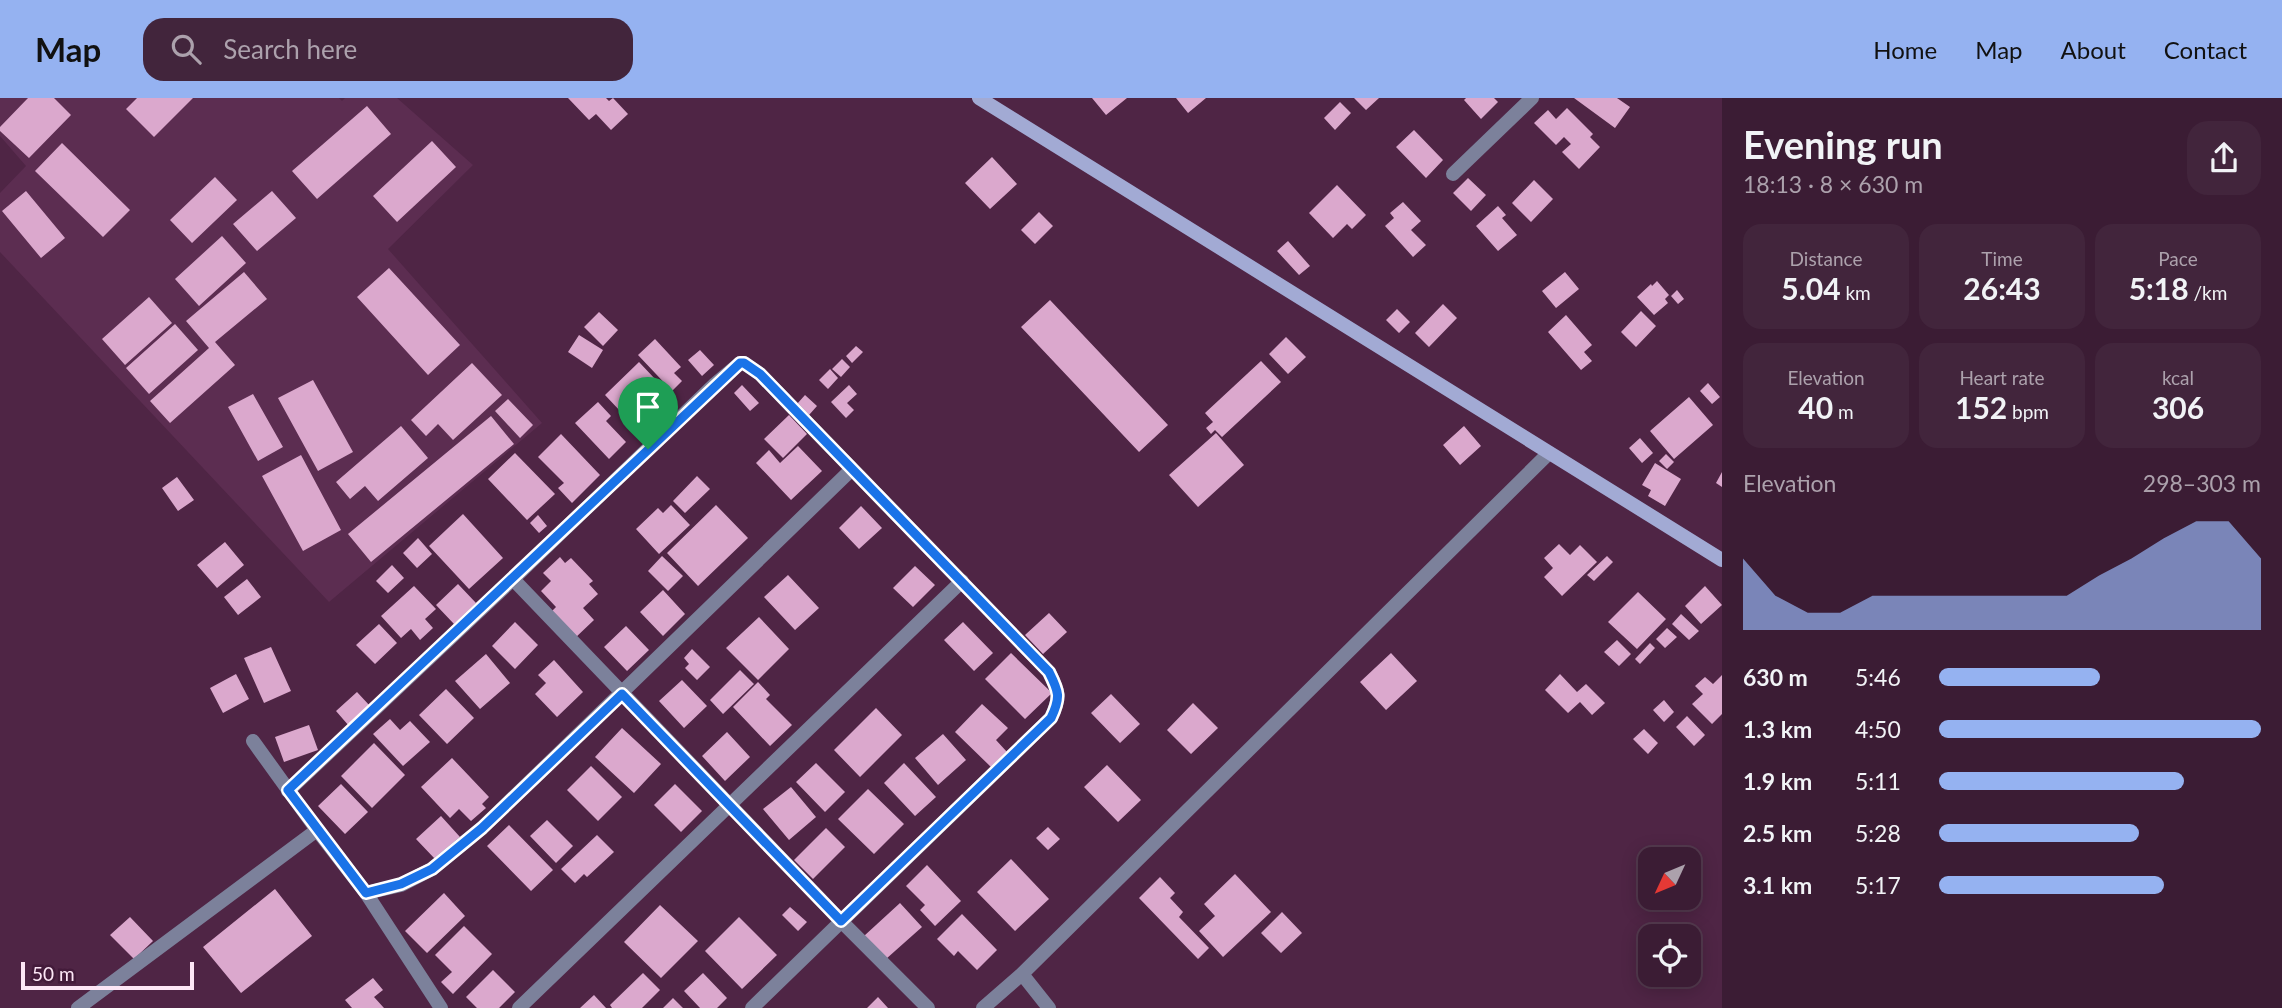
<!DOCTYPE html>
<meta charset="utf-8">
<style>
:root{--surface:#3b1c34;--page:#42253c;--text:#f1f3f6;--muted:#aca1ac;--line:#543a4f;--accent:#95b2f1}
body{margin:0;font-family:Lato,sans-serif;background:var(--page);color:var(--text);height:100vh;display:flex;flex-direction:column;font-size:26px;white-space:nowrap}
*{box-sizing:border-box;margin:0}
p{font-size:23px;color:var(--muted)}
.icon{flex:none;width:38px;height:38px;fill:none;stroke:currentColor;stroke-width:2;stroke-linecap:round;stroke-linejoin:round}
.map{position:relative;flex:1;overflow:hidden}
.drawer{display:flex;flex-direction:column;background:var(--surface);width:560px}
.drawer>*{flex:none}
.needle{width:46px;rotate:226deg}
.fabs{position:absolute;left:1638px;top:749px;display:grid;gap:14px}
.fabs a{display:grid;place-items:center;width:63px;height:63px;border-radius:14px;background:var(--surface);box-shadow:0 4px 18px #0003,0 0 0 2px var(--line);font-size:35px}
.scale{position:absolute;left:21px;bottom:18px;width:173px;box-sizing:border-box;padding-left:7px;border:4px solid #fde7f6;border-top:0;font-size:19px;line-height:24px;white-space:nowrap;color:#fde7f6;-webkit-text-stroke:5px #431b3a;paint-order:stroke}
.pin{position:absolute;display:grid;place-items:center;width:60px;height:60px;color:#fff;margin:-72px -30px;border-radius:50% 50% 50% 0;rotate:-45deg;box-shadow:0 0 7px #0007}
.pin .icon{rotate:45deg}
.round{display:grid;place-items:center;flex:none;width:74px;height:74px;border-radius:21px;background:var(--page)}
.overview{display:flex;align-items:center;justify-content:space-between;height:119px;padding:0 21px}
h1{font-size:38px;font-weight:700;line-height:52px}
.stats{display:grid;grid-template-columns:repeat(3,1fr);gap:10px;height:119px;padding:7px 21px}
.stats div{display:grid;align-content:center;border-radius:18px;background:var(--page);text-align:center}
.stats b{font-size:30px;font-weight:700}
.stats small{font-size:19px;font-weight:400}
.stats p{font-size:19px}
.chart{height:196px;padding:14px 21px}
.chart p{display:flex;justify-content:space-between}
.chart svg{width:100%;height:126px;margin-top:7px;fill:var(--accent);opacity:.7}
ul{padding:0 21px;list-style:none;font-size:23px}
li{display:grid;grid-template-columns:112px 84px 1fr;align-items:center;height:52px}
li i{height:18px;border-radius:9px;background:var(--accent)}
header{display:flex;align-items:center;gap:42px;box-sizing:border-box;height:98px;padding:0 35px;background:var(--accent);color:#111}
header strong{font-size:33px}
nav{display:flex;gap:38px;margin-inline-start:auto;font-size:24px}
.search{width:490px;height:63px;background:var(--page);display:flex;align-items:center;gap:18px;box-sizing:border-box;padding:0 24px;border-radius:21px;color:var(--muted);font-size:26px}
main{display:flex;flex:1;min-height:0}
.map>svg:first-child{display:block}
</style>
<header>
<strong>Map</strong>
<div class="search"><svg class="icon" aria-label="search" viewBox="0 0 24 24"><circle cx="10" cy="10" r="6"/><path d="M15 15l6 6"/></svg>Search here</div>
<nav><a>Home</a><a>Map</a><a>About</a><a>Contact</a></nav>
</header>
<main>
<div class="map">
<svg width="1722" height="910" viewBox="0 0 1722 910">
<rect width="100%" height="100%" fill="#4f2545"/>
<!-- built -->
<path fill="#5c2d51" d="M0,0H339L342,3L345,0H397L473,67L388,151L542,325L329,504L0,154V95L26,68L0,38Z"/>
<!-- building -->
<path fill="#dba8cd" d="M28,0H54L71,17L29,60L0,33V29Z
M137,0H193L154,39L126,11Z
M568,0H606L609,3L613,0L628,16L611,32L596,16L589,22Z
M1092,0H1127L1106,17Z
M1176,0H1206L1188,15Z
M1354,0H1379L1366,12Z
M1466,0H1494L1498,4L1481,21L1464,2Z
M1574,0H1617L1630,9L1615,30Z
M1340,4L1351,15L1335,32L1324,20Z
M367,8L391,36L317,101L292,73Z
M1567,10L1593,36L1590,39L1600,49L1579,71L1562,54L1571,46L1564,39L1556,47L1534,25L1548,12L1556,21Z
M1414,32L1443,62L1426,80L1396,49Z
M432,43L456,69L397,124L373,98Z
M62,45L130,112L103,139L35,73Z
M992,59L1017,86L990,111L965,85Z
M215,79L237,102L192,145L170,122Z
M1468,80L1486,97L1471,113L1453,95Z
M1534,82L1553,101L1531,124L1512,105Z
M1337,87L1366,117L1352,131L1347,126L1333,140L1309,115Z
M26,93L65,140L41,160L2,113Z
M272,93L296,120L257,153L233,126Z
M1403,104L1421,123L1411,132L1426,147L1413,159L1385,128L1394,120L1390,115Z
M1498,108L1506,117L1502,120L1517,137L1498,153L1476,128Z
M1039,114L1053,128L1035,146L1021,132Z
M222,138L246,165L199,208L175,181Z
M1288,143L1310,168L1299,177L1277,153Z
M389,170L460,247L428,277L357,199Z
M244,174L267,201L215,244L235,267L170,325L150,303L209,250L186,223Z
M1565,174L1579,191L1556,210L1542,193Z
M1657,183L1669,197L1665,201L1668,205L1654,217L1637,199L1651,186L1652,188Z
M1677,192L1684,201L1678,206L1671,198Z
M149,199L172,225L125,267L102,241Z
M1050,202L1168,327L1139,354L1021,229Z
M1443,206L1457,220L1429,249L1415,235Z
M1397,211L1410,224L1399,235L1386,222Z
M1641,213L1656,228L1636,249L1621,234Z
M599,214L618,232L603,248L584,229Z
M1566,217L1592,247L1584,254L1592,263L1581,272L1548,234Z
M175,226L198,252L149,296L126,270Z
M579,237L603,252L592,270L568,254Z
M1286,239L1306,259L1288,276L1269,256Z
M655,241L681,269L674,275L682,283L672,293L638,257Z
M856,248L863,254L852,265L846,258Z
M700,252L714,267L702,278L688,262Z
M842,261L850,269L841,279L832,271Z
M1261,263L1281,284L1222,339L1215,332L1211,336L1206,330L1213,324L1205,315Z
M639,264L672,299L638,332L605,297Z
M472,265L502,297L453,342L438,326L426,338L411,322Z
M830,271L838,280L828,291L819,282Z
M313,282L353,354L318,373L278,300Z
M1708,285L1720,299L1712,306L1700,293Z
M742,287L759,305L750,313L734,295Z
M849,287L857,296L847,305L854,312L846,320L831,304Z
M253,296L283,349L258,363L228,309Z
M805,297L817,308L809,317L797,306Z
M1689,299L1713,327L1674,361L1650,333Z
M508,301L533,327L520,340L495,313Z
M598,304L611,318L606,323L626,344L609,361L575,325Z
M789,317L807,336L783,360L764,341Z
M491,318L514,346L371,464L348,436Z
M401,328L428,360L378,403L365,388L350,401L336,384Z
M1464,328L1481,348L1460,367L1443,347Z
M1216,335L1244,367L1198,409L1169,377Z
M561,336L600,377L572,405L558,390L564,385L538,359Z
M1640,340L1653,355L1642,365L1629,350Z
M798,348L822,373L791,402L756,365L769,352L780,365Z
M515,355L555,396L527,422L488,381Z
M1666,356L1674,364L1667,371L1659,363Z
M301,357L341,432L303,453L262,378Z
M1655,365L1681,381L1665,408L1648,398L1651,392L1642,387Z
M1722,374V389L1716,385Z
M697,378L710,391L685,415L673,403Z
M177,379L194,402L178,413L162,390Z
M671,407L690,427L659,456L636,431L658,410L663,415Z
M716,407L748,440L698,488L667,455Z
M861,408L882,430L859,451L839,430Z
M463,416L503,460L469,491L429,448Z
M538,417L547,428L539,435L530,425Z
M418,440L432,456L417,470L403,455Z
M225,444L244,467L217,490L197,467Z
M1559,446L1570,457L1580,447L1597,464L1562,498L1544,479L1553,470L1544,460Z
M662,458L683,478L668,493L648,473Z
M1607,458L1613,464L1594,483L1587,477Z
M560,459L565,465L571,460L593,483L589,486L598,496L583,510L594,522L574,541L549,516L556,509L541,493L551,483L543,475Z
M392,467L404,480L388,495L376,483Z
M915,468L935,487L913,509L893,490Z
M788,477L819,510L795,532L764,499Z
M247,481L261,499L238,517L224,499Z
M458,486L476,505L454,526L436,507Z
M414,488L436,511L425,521L433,530L420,542L411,531L401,540L381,518Z
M1705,488L1722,507L1701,526L1685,508Z
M663,492L685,516L663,538L640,514Z
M1638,494L1666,521L1637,551L1608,524Z
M1049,515L1067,534L1043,556L1025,537Z
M1681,516L1699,533L1689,542L1672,526Z
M759,519L789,551L758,582L726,550Z
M515,524L538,547L515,571L492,548Z
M963,524L993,555L974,573L944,542Z
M379,526L397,545L375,566L356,547Z
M626,528L649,552L627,573L604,549Z
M1667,530L1677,539L1665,550L1656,541Z
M1617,542L1631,556L1619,568L1604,554Z
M1650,545L1655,550L1640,566L1635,561Z
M271,549L291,593L264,605L244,560Z
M692,551L710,569L697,582L685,570L689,566L684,560Z
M1011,555L1052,595L1025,621L985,581Z
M1391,555L1417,583L1386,612L1360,584Z
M486,556L510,585L480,611L455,583Z
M554,562L583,594L557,619L535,596L546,585L538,577Z
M740,572L754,586L723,616L710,602Z
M236,576L249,601L223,615L210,590Z
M1560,576L1577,594L1586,586L1605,605L1592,617L1580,604L1568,615L1545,592Z
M1722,577V616L1712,626L1692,606L1703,596L1695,588L1705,579L1713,586Z
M682,582L707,608L684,630L659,603Z
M758,584L770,597L766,601L792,627L770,648L733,609Z
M446,591L474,620L447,646L419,617Z
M357,594L370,608L349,628L336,613Z
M1111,596L1140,626L1120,645L1091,615Z
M1664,602L1674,614L1664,624L1653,612Z
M1193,605L1218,630L1191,656L1167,632Z
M982,606L1008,630L996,642L1007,654L992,670L955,634Z
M876,610L902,637L860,679L834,652Z
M1687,618L1705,637L1694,648L1676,629Z
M390,621L400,632L410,623L430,644L403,668L373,636Z
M309,627L318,652L284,664L275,639Z
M622,630L661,666L634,695L595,659Z
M1644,631L1658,645L1648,656L1633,641Z
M727,634L750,659L725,683L702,658Z
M943,636L966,662L938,687L915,660Z
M374,645L405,677L372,710L341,678Z
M452,660L489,699L482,706L486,710L471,723L459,711L450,720L421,689Z
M816,665L845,694L825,714L796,684Z
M904,665L936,699L915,718L884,685Z
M1107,667L1141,702L1118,724L1084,689Z
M591,668L622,699L598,723L567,692Z
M341,686L368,714L345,736L318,708Z
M675,686L702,713L681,734L654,707Z
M791,689L816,719L789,742L763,711Z
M868,691L904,726L874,756L838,721Z
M441,718L460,739L435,761L416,741Z
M547,722L573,748L556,765L530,738Z
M509,727L553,772L531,793L487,748Z
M1048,729L1060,741L1048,752L1036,740Z
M826,730L845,749L813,781L794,762Z
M597,737L614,754L587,779L584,776L575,785L561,771Z
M1011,761L1049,801L1015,833L977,794Z
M927,767L961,803L935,828L920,812L925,807L906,788Z
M1235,776L1271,814L1223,859L1199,833L1215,818L1204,806Z
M1160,779L1175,795L1170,800L1183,814L1179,819L1209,850L1198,861L1139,800Z
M275,791L312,838L241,895L203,849Z
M444,795L465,818L427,855L405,833Z
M900,805L922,829L886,861L864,838Z
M660,807L698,843L661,880L624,844Z
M790,809L807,824L798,833L782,817Z
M1282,814L1302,835L1281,855L1261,835Z
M962,816L997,852L977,872L958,853L954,858L937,841Z
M130,819L153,843L134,861L110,837Z
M739,819L777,857L742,891L705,853Z
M464,828L492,856L453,896L441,884L452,874L435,857Z
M493,872L515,894L499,910H477L466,899Z
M643,875L660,892L642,910H612L610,907Z
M703,875L727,900L717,910H700L684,893Z
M373,880L383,892L374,899L384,910H352L345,902Z
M594,897L606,910H580Z
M878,899L888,910H867Z
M673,900L683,910H663Z"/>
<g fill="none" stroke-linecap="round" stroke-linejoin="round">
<!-- street -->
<path stroke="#7c819b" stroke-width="14" d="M1453,76L1532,0
M513,481L841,823L928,910
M253,643L317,732L366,795L441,910
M288,693L513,481L715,286L740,265H744L760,276L1049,574C1059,594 1061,599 1051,620L752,910
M366,795L401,787L432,771L482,730L852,371
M1022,876L1049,910
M78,910L317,732
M519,910L962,483
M983,910L1022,876L1549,355"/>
<!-- secondary -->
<path stroke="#a2aad4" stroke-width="14" d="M979,0L1722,462"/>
</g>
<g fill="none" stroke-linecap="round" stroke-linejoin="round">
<!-- route casing -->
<g stroke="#fff" stroke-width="14">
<path id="route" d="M740,265H744L760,276L1049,574C1059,594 1061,599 1051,620L841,823L622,596L482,730L432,771L401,786L366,795L288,692Z"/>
</g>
<!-- route -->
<use href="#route" stroke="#1a73e8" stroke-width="9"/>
</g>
</svg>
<div class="fabs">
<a><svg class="needle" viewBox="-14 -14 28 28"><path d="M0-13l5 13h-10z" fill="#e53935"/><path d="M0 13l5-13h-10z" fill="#aca1ac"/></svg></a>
<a><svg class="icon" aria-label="locate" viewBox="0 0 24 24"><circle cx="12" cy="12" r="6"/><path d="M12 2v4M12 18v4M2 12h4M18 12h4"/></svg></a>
</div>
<div class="scale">50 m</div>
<div class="pin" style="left:648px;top:351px;background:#1e9e55"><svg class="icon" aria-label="arrive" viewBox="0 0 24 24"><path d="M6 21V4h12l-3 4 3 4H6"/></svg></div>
</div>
<section class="drawer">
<div class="overview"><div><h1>Evening run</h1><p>18:13 · 8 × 630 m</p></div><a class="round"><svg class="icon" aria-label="share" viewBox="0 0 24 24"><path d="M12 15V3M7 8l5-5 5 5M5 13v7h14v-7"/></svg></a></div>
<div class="stats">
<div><p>Distance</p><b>5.04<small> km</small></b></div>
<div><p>Time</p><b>26:43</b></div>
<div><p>Pace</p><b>5:18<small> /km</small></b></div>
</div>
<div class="stats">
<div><p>Elevation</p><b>40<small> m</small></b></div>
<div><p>Heart rate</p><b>152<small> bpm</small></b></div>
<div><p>kcal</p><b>306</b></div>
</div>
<div class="chart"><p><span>Elevation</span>298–303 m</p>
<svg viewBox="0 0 160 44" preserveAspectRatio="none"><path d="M0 44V19L10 32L20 38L30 38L40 32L50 32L60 32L70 32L80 32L90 32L100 32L110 25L120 19L130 12L140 6L150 6L160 19V44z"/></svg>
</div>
<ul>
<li><b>630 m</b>5:46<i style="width:50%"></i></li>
<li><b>1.3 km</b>4:50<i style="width:100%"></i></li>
<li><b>1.9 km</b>5:11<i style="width:76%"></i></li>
<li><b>2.5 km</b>5:28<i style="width:62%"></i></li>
<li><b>3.1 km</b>5:17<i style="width:70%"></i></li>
</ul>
</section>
</main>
